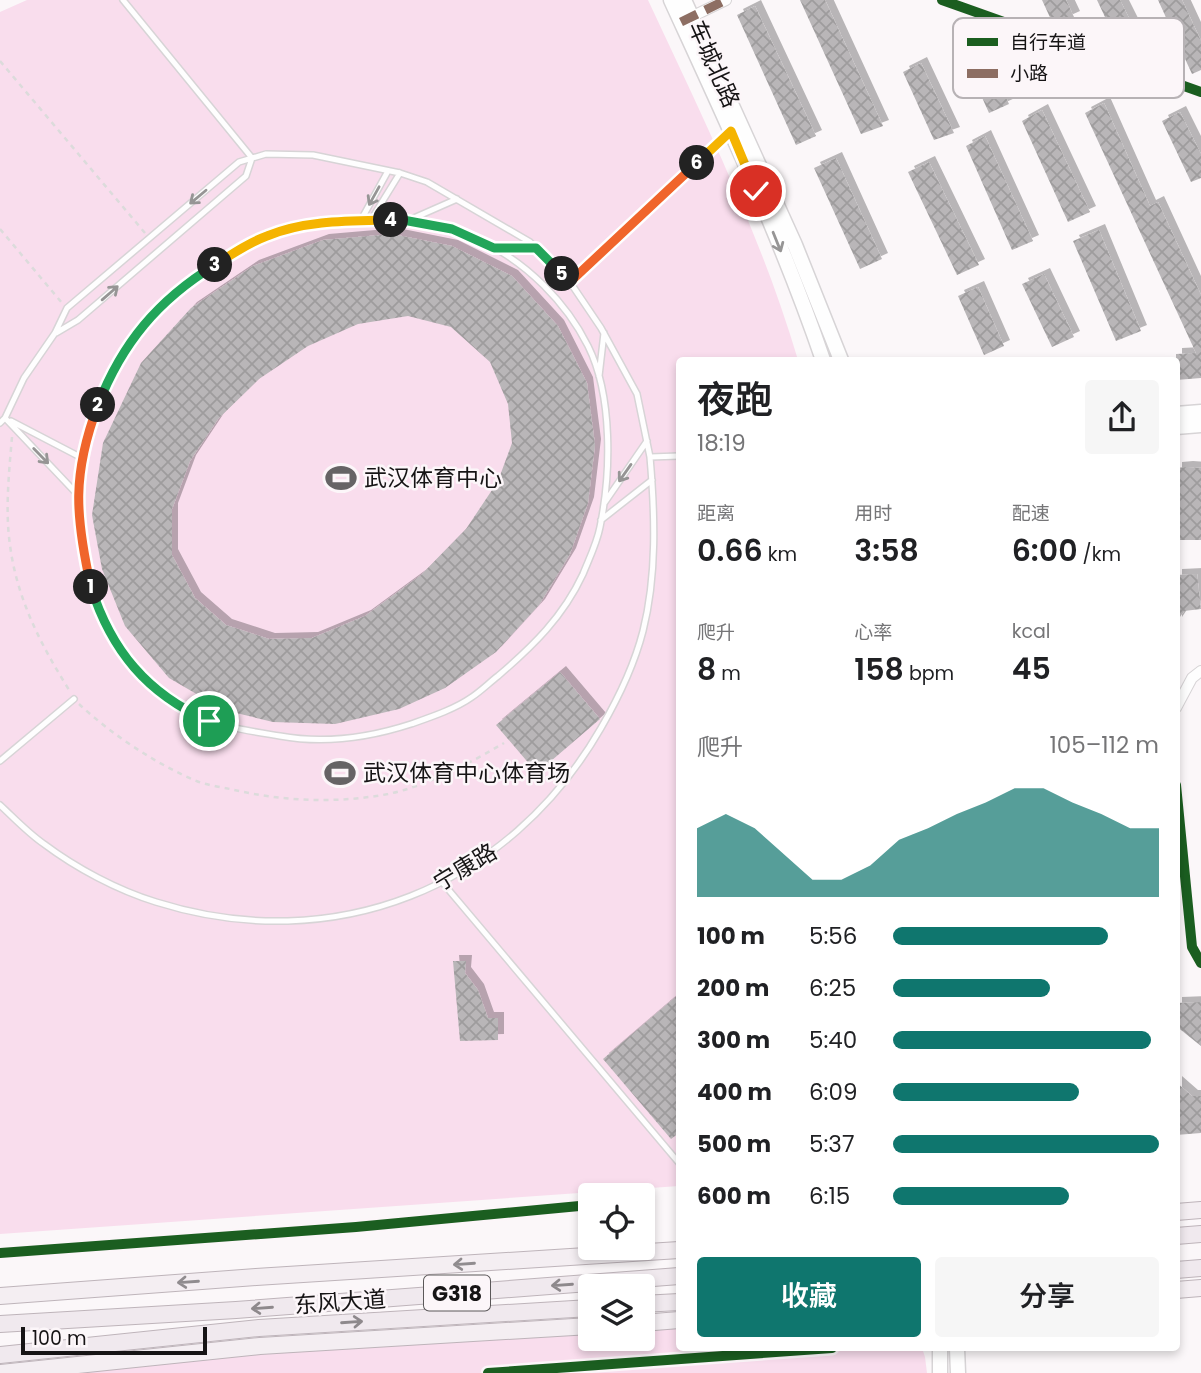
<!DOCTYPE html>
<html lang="zh">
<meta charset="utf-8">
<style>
:root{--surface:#fff;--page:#f6f6f6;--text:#202124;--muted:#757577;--accent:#0f766e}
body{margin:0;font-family:Poppins,"Noto Sans SC",sans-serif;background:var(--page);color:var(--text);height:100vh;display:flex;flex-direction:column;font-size:26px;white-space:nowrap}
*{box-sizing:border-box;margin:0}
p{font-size:23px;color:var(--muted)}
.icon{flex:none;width:38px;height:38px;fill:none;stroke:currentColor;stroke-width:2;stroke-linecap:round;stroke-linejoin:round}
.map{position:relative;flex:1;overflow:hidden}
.side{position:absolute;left:676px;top:357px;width:504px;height:994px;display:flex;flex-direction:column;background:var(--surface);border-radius:7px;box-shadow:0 4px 10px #0003}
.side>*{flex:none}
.buttons{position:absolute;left:578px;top:1183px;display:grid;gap:14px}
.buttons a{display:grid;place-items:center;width:77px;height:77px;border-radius:7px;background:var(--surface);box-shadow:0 4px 10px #0003;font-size:35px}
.scale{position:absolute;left:21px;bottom:18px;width:186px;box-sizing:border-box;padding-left:7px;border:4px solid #161415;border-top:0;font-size:19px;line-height:24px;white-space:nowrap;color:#161415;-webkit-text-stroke:5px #fcf6f9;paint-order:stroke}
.pin{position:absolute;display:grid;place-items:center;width:60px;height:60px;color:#fff;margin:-30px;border:4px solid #fff;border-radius:50%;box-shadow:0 2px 7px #0007}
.km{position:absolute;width:35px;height:35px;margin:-18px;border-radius:50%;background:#222;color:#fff;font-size:19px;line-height:35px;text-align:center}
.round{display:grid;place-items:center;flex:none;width:74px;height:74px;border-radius:7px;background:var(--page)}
.head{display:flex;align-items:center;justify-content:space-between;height:119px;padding:0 21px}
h1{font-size:38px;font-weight:600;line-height:52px}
.figures{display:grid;grid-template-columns:repeat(3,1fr);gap:10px;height:119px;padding:7px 21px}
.figures div{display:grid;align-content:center}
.figures b{font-size:30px;font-weight:600}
.figures small{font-size:19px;font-weight:400}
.figures p{font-size:19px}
.chart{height:196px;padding:14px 21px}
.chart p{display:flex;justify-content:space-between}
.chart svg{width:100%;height:126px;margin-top:7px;fill:var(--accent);opacity:.7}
.primary-button{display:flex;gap:14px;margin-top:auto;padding:14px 21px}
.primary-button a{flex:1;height:80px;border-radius:7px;background:var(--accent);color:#fff;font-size:28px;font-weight:600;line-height:80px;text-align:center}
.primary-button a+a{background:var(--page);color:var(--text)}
ul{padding:0 21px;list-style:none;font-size:23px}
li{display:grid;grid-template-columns:112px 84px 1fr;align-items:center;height:52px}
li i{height:18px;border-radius:9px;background:var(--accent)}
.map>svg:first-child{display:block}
</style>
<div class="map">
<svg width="1201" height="1373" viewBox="0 0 1201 1373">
<defs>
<pattern id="building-cross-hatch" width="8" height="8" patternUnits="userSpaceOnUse" patternTransform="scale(1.75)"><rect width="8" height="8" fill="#b9b6b8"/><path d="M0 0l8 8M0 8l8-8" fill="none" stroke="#9e9c9d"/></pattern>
<filter id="shadow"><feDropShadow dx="6" dy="-6" stdDeviation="0" flood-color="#0004"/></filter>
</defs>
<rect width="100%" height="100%" fill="#fbf7f9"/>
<!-- green -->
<path fill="#f9dded" d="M27,0H648C703,118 761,235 798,360H679V1186L0,1234V12Z
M679,1321V1348H922L925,1357L927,1373H0L590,1327V1339H642V1324Z"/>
<!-- building -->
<path fill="url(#building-cross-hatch)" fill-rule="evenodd" filter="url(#shadow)" d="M800,0H825L883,126L861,134Z
M1042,0H1066L1074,17L1054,26Z
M1097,0H1120L1141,42L1121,51Z
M1158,0H1182L1201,41V70L1192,74Z
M755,6L816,136L796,145L737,15Z
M977,34L1009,104L989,113L958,44Z
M921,63L954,133L934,140L903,72Z
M1104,103L1150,206L1158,202L1201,295V378L1176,380V354L1196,353L1085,113Z
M1042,110L1090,212L1068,222L1022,121Z
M1180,112L1201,154V178L1191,182L1162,121Z
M985,136L1033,241L1012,250L966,146Z
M836,158L882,259L860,269L814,168Z
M929,162L979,265L957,275L908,172Z
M1099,230L1141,331L1116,341L1073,241Z
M392,234L452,246L512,276L558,326L587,383L595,445L588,503L570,554L539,605L496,652L445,688L399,709L335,724L273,722L224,710L169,678L125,626L102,569L92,515L103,443L141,363L191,308L253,266L323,240ZM408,316L451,327L490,362L508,404L512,443L498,481L466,529L421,575L365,616L312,638L269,639L226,625L195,598L172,555V509L190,461L218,419L259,379L308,346L358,324Z
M1044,274L1074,337L1052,347L1022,284Z
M978,287L1004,346L984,355L958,296Z
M1187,467L1201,468V540H1176V468Z
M1197,574L1201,609L1184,611L1176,623V575Z
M560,672L600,719L537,773L496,725Z
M453,961H466L465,973L478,990L488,1018H498V1040L460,1041Z
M679,994V1133L671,1139L603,1059Z
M1201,1002V1046L1176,1026V1003Z
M1176,1082L1192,1096H1201V1133L1176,1135Z"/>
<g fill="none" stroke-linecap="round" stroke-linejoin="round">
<!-- service casing -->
<g stroke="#d7d4d6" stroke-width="8">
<path id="service" d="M123,0L252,158
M361,220L388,171
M371,220L400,173
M403,220C431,225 457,230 483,242C527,263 566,302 588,346C613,396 611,474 600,527C597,543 589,559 583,574C563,617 533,646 498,676C489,683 481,691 472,697C455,709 431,717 411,724C368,738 324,744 280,736C250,731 218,727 191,713C179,707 167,697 157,689C115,659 95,610 85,561C66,473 92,380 153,313C165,299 183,288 198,276C220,260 245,243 270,234C313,220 358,220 403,220Z
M407,221L457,199
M494,248H536
M56,333L78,320L246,176L252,158
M599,376L604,333
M5,418L77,494
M11,421L82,458
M0,423L5,418L24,378L55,333L67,308L239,162L266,154L313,155L400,173L427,182L530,242L570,282L601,328L637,394L650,457
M605,502L647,441
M601,520L652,480
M0,761L74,699
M0,805C14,818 28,833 44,844C76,868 117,890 156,902C334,958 509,888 601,728C619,697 634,666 643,631C657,575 655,515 650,457L679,456
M442,882L679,1163"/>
</g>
<!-- minor casing -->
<g stroke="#d7d4d6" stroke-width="12">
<path id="minor" d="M942,0L1201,92
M689,18L726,0
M1176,708L1192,678L1201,671
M1176,785L1192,947L1201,963"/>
</g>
<!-- secondary casing -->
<g stroke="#d7d4d6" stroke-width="17">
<path id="secondary" d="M671,0C725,118 781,237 823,360
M684,0L795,245L841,360
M1176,414L1201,412
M1176,427L1201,425
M940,1348V1373
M957,1348L958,1373"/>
</g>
<!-- primary casing -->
<g stroke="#beb4ba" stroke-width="18">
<path id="primary" d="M1176,1212L1201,1210
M1176,1290L1201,1288
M0,1296L256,1277L679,1250
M642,1323L679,1320
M1,1373L260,1346L590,1326"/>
</g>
<!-- trunk casing -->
<g stroke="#beb4ba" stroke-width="18">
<path id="trunk" d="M1176,1236L1201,1234
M1176,1270L1201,1268
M642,1304L679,1302
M0,1324L236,1310L679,1276
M0,1355L259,1328L590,1308"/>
</g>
<!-- path -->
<path stroke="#dcdbdb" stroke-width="2.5" stroke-dasharray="5 5" stroke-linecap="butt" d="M0,61L145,233
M0,229L62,303
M575,278L720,140
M12,437C9,472 5,511 10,545C17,600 42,647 71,693
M79,704C111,734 157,765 199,782C208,785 220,787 230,789C281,801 335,804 388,794C427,786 470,763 504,743"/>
<!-- service -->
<use href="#service" stroke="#fefefe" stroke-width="5"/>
<!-- minor -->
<use href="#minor" stroke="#fefefe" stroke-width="10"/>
<!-- secondary -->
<use href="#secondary" stroke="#fefefe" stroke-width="14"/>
<!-- primary -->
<use href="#primary" stroke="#f4eef2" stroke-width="16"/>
<!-- trunk -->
<use href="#trunk" stroke="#f0e9ee" stroke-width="16"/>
<!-- quiet -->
<path stroke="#8d6e63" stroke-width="9" stroke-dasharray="18 9" stroke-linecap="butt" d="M681,22L726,0"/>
<!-- cycleway casing -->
<g stroke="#fcf6f9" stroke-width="15">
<path id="cycleway" d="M942,0L1201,92
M1176,785L1192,947L1201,963
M0,1253L356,1227L590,1205
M488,1373L832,1348"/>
</g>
<!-- cycleway -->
<use href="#cycleway" stroke="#1b5e20" stroke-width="10"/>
</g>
<!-- one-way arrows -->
<defs><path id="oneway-shaft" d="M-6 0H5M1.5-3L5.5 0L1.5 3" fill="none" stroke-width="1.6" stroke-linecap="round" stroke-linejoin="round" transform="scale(1.75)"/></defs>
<g stroke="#969595">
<use href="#oneway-shaft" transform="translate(374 196) rotate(119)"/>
<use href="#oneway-shaft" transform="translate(198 197) rotate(140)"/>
<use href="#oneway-shaft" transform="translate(777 242) rotate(68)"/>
<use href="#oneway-shaft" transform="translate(110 293) rotate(-41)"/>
<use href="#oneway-shaft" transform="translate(41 456) rotate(46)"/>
<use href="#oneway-shaft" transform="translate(625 473) rotate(125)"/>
</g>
<g stroke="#908c8f">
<use href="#oneway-shaft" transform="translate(464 1264) rotate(176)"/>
<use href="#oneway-shaft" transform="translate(188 1282) rotate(176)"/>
</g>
<g stroke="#8e898c">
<use href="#oneway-shaft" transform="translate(562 1285) rotate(176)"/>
<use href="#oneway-shaft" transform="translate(262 1308) rotate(176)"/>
<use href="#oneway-shaft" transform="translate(352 1322) rotate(-4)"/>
</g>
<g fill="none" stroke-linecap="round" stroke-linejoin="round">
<!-- split-1 casing -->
<g stroke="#fff" stroke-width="14">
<path id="split-1" d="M91,587C111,650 147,694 209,721"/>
</g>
<!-- split-2 casing -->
<g stroke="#fff" stroke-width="14">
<path id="split-2" d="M91,587C75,515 72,474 98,405"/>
</g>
<!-- split-3 casing -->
<g stroke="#fff" stroke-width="14">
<path id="split-3" d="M98,405C122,343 158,300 215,265"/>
</g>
<!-- split-4 casing -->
<g stroke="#fff" stroke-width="14">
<path id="split-4" d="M215,265C232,254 248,243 267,236C306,220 350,221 391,220"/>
</g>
<!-- split-5 casing -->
<g stroke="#fff" stroke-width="14">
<path id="split-5" d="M391,220H403L452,229L494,248H536L562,274"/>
</g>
<!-- split-6 casing -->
<g stroke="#fff" stroke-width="14">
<path id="split-6" d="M562,274L570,282L697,163"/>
</g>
<!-- split-7 casing -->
<g stroke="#fff" stroke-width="14">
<path id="split-7" d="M697,163L731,131L756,191"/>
</g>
<!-- split-1 -->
<use href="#split-1" stroke="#22a559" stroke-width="9"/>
<!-- split-2 -->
<use href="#split-2" stroke="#f0652b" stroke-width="9"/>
<!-- split-3 -->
<use href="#split-3" stroke="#22a559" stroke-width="9"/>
<!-- split-4 -->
<use href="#split-4" stroke="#f5b400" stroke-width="9"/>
<!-- split-5 -->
<use href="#split-5" stroke="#22a559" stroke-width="9"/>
<!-- split-6 -->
<use href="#split-6" stroke="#f0652b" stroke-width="9"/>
<!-- split-7 -->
<use href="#split-7" stroke="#f5b400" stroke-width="9"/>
</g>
<!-- icons -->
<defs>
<g id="stadium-bare" transform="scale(2.415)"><path d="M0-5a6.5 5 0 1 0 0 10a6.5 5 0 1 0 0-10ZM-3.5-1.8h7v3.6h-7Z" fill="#666365" stroke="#fcf6f9" stroke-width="2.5" paint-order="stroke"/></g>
</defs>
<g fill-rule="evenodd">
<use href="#stadium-bare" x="341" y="478"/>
<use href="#stadium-bare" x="340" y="773"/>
</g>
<g text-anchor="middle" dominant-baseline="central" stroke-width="5" stroke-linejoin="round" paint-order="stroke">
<!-- shield labels -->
<rect fill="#fcf6f9" stroke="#5b5859" stroke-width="2" x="424" y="1275.5" width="66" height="35" rx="5"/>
<g font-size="21" font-weight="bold" fill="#161415">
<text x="457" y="1293">G318</text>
</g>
<!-- street labels -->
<g font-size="23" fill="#161415" stroke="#fcf6f9">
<text transform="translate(714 64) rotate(66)">车城北路</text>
<text transform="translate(465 867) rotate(-31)">宁康路</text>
<text transform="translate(340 1302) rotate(-4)">东风大道</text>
</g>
<!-- poi labels -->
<g font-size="23" fill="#161415" stroke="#fcf6f9" text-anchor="start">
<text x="364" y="478">武汉体育中心</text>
<text x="363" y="773">武汉体育中心体育场</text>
</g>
</g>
<!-- legend -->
<rect x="953" y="18" width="231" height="80" rx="10" fill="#fcf6f9" stroke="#b7b2b5" stroke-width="2"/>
<rect x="967" y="38" width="31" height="8" fill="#1b5e20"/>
<rect x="967" y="69" width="31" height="9" fill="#8d6e63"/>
<g font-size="19" fill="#161415">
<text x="1010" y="49">自行车道</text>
<text x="1010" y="80">小路</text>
</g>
</svg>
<div class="buttons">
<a><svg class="icon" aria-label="locate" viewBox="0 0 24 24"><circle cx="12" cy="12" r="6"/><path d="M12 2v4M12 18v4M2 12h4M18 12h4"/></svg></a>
<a><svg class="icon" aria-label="layers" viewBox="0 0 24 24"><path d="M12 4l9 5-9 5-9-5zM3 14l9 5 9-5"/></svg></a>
</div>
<div class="scale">100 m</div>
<div class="pin" style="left:209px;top:721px;background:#1e9e55"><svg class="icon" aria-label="arrive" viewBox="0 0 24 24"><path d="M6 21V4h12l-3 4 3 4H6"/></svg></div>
<div class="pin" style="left:756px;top:191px;background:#d93025"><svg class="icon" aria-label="check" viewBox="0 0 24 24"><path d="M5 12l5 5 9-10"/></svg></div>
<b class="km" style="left:91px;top:587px">1</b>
<b class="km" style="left:98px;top:405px">2</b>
<b class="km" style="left:215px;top:265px">3</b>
<b class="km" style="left:391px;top:220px">4</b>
<b class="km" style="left:562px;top:274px">5</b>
<b class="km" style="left:697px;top:163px">6</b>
<section class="side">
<div class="head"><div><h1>夜跑</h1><p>18:19</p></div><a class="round"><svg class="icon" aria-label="share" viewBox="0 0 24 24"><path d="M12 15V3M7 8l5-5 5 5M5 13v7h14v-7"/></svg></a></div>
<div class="figures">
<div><p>距离</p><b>0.66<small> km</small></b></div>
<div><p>用时</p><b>3:58</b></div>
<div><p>配速</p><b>6:00<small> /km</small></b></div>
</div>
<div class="figures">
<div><p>爬升</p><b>8<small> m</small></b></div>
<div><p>心率</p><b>158<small> bpm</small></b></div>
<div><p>kcal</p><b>45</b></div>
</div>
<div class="chart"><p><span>爬升</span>105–112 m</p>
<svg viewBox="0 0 160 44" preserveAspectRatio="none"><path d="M0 44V20L10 15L20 20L30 29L40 38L50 38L60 33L70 24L80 20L90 15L100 11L110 6L120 6L130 11L140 15L150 20L160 20V44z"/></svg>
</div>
<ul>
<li><b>100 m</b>5:56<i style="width:81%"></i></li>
<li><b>200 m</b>6:25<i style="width:59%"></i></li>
<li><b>300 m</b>5:40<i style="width:97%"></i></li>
<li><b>400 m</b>6:09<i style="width:70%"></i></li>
<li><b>500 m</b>5:37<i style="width:100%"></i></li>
<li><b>600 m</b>6:15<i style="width:66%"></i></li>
</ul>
<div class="primary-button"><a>收藏</a><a>分享</a></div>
</section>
</div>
